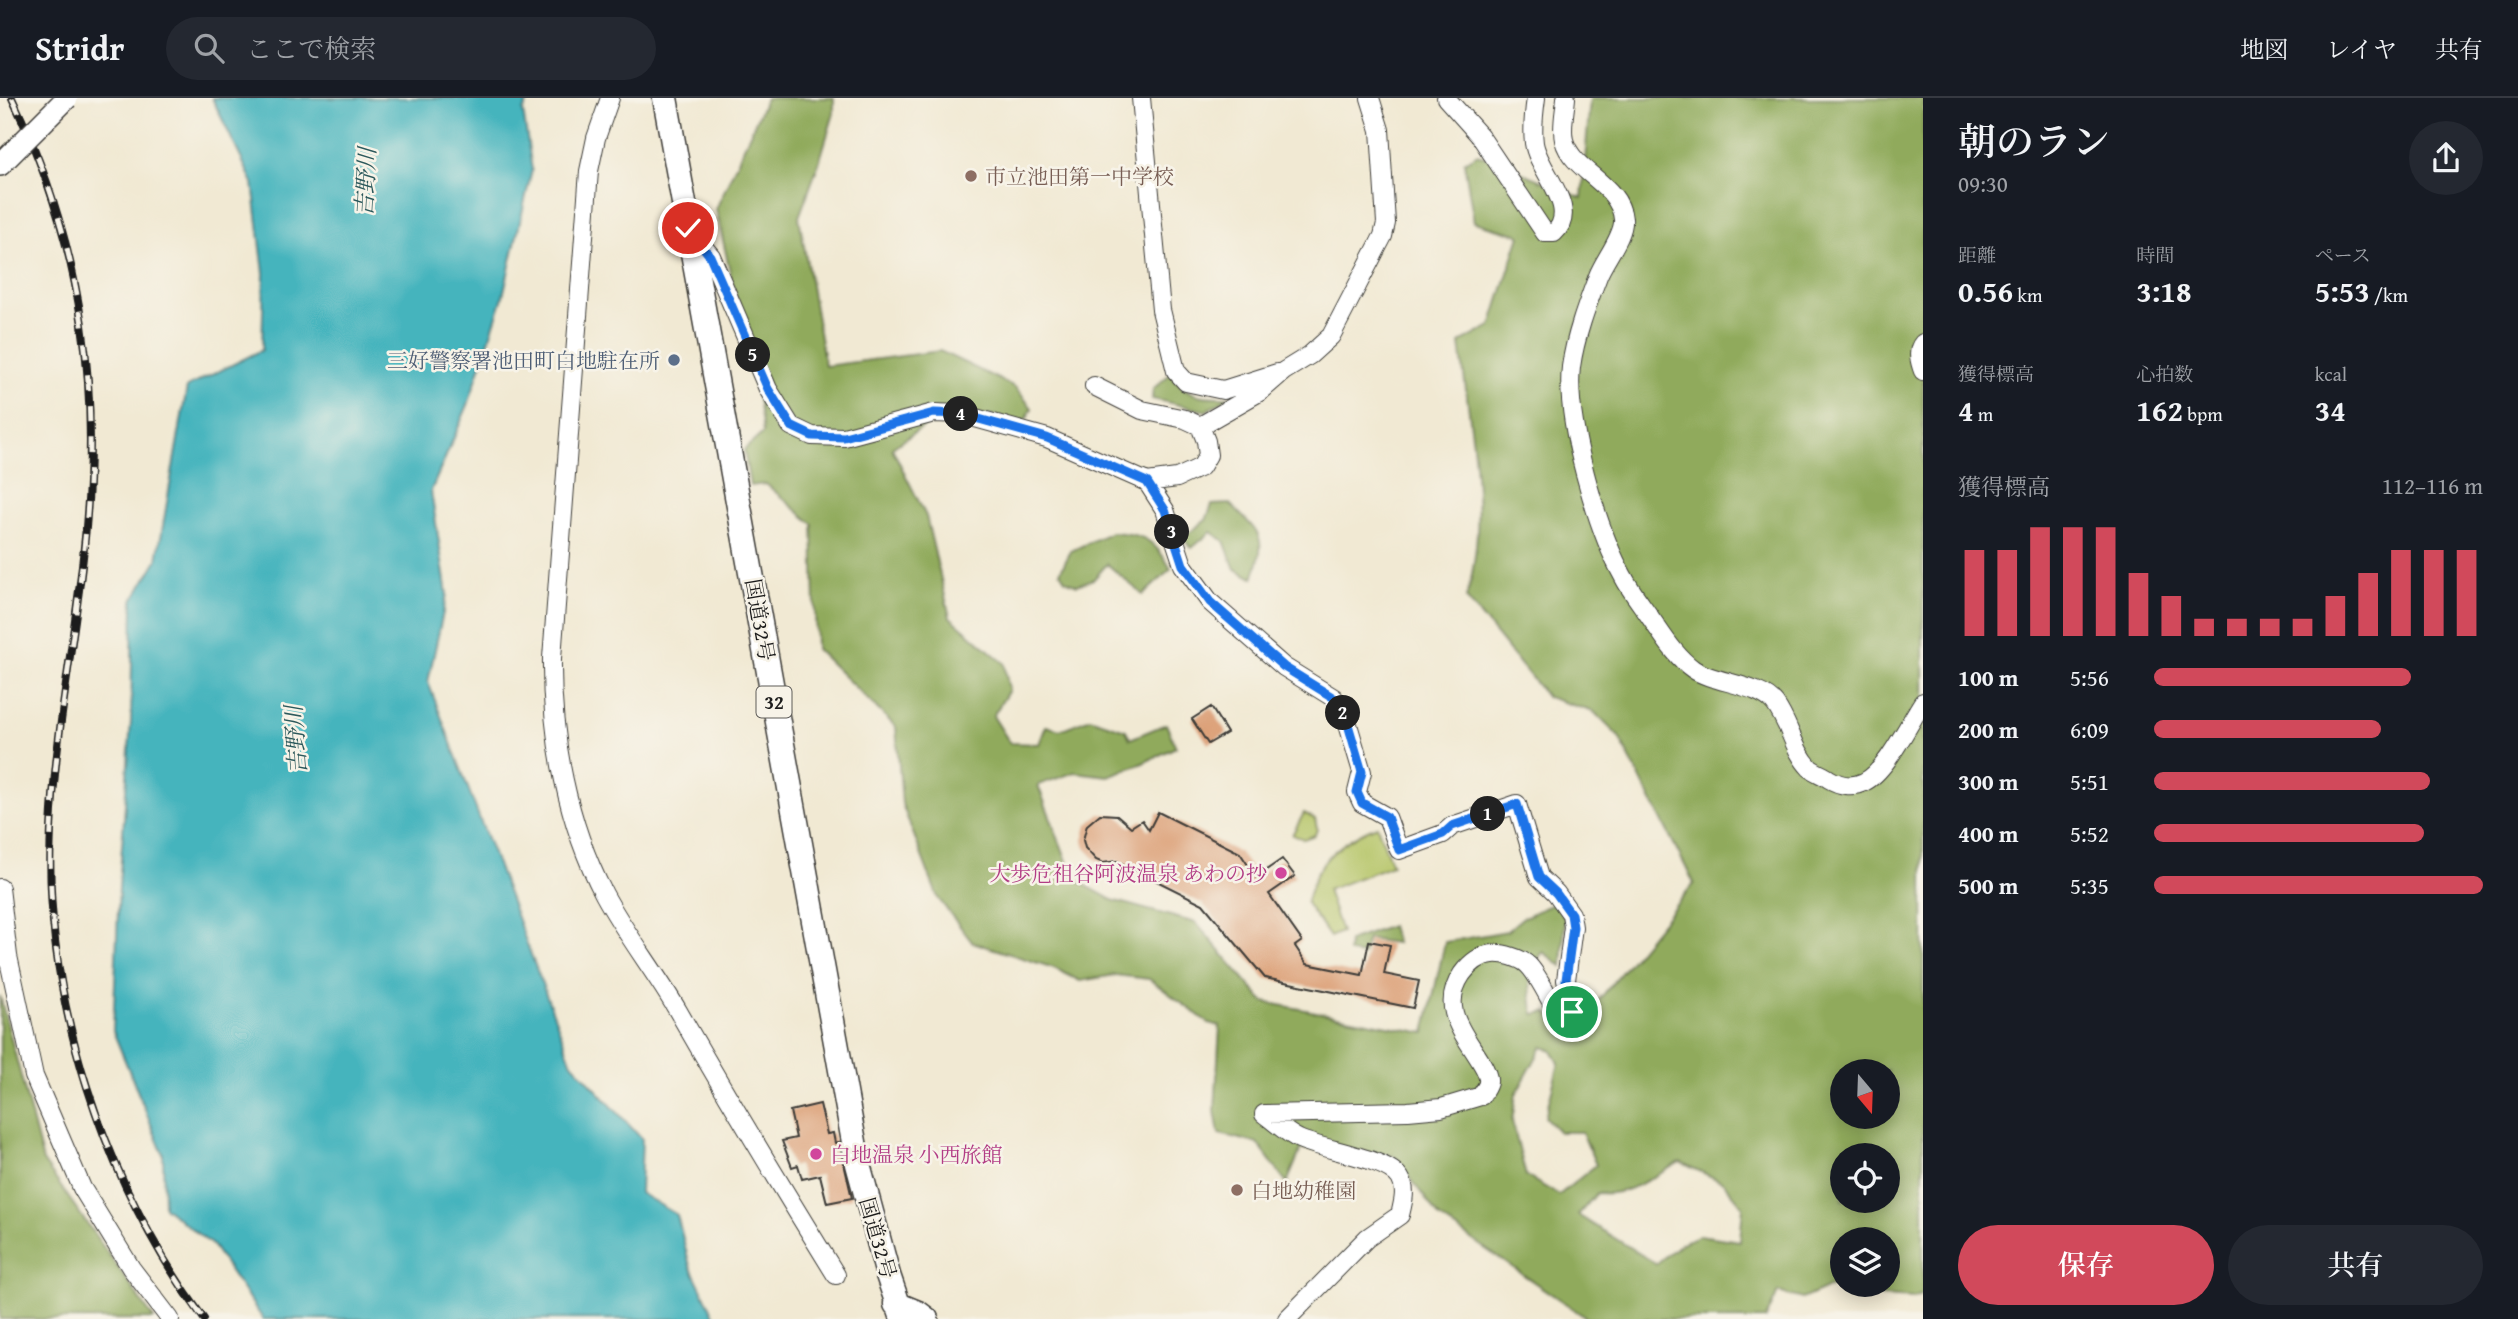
<!DOCTYPE html>
<html lang="ja">
<meta charset="utf-8">
<style>
:root{--surface:#171b24;--page:#242831;--text:#f1f3f6;--muted:#9ea1a6;--line:#363941;--accent:#d1495b}
body{margin:0;font-family:"Gentium Book Plus","Noto Serif JP",serif;background:var(--page);color:var(--text);height:100vh;display:flex;flex-direction:column;font-size:26px;white-space:nowrap}
*{box-sizing:border-box;margin:0}
p{font-size:23px;color:var(--muted)}
.icon{flex:none;width:38px;height:38px;fill:none;stroke:currentColor;stroke-width:2;stroke-linecap:round;stroke-linejoin:round}
.map{position:relative;flex:1;overflow:hidden}
.side{display:flex;flex-direction:column;background:var(--surface);width:595px}
.side>*{flex:none}
.needle{width:46px;rotate:161deg}
.controls{position:absolute;left:1830px;top:961px;display:grid;gap:14px}
.controls a{display:grid;place-items:center;width:70px;height:70px;border-radius:50%;background:var(--surface);box-shadow:0 4px 18px #0003;font-size:35px}
.pin{position:absolute;display:grid;place-items:center;width:60px;height:60px;color:#fff;margin:-30px;border:4px solid #fff;border-radius:50%;box-shadow:0 2px 7px #0007}
.km{position:absolute;width:35px;height:35px;margin:-18px;border-radius:50%;background:#222;color:#fff;font-size:19px;line-height:35px;text-align:center}
.round{display:grid;place-items:center;flex:none;width:74px;height:74px;border-radius:37px;background:var(--page)}
.summary{display:flex;align-items:center;justify-content:space-between;height:119px;padding:0 35px}
h1{font-size:38px;font-weight:600;line-height:52px}
.metrics{display:grid;grid-template-columns:repeat(3,1fr);gap:10px;height:119px;padding:7px 35px}
.metrics div{display:grid;align-content:center}
.metrics b{font-size:30px;font-weight:600}
.metrics small{font-size:19px;font-weight:400}
.metrics p{font-size:19px}
.chart{height:196px;padding:14px 35px}
.chart p{display:flex;justify-content:space-between}
.chart svg{width:100%;height:126px;margin-top:7px;stroke:var(--accent);stroke-width:6}
.cta{display:flex;gap:14px;margin-top:auto;padding:14px 35px}
.cta a{flex:1;height:80px;border-radius:42px;background:var(--accent);color:#fff;font-size:28px;font-weight:600;line-height:80px;text-align:center}
.cta a+a{background:var(--page);color:var(--text)}
ul{padding:0 35px;list-style:none;font-size:23px}
li{display:grid;grid-template-columns:112px 84px 1fr;align-items:center;height:52px}
li i{height:18px;border-radius:9px;background:var(--accent)}
header{display:flex;align-items:center;gap:42px;box-sizing:border-box;height:98px;padding:0 35px;background:var(--surface);border-bottom:2px solid var(--line)}
header strong{font-size:33px}
nav{display:flex;gap:38px;margin-inline-start:auto;font-size:24px}
.search{width:490px;height:63px;background:var(--page);display:flex;align-items:center;gap:18px;box-sizing:border-box;padding:0 24px;border-radius:38px;color:var(--muted);font-size:26px}
main{display:flex;flex:1;min-height:0}
.map>svg:first-child{display:block}
</style>
<header>
<strong>Stridr</strong>
<div class="search"><svg class="icon" aria-label="search" viewBox="0 0 24 24"><circle cx="10" cy="10" r="6"/><path d="M15 15l6 6"/></svg>ここで検索</div>
<nav><a>地図</a><a>レイヤ</a><a>共有</a></nav>
</header>
<main>
<div class="map">
<svg width="1923" height="1221" viewBox="0 0 1923 1221">
<rect width="100%" height="100%" fill="#f7f3e8"/>
<filter id="ink" filterUnits="userSpaceOnUse"><feTurbulence type="fractalNoise" baseFrequency=".0143" numOctaves="2"/><feDisplacementMap in="SourceGraphic" scale="14" xChannelSelector="R" yChannelSelector="G"/><feConvolveMatrix kernelMatrix="1 2 1 2 8 2 1 2 1" color-interpolation-filters="sRGB"/></filter>
<filter id="wash" filterUnits="userSpaceOnUse"><feTurbulence type="fractalNoise" baseFrequency=".00686" numOctaves="4" result="noise"/><feDisplacementMap in="SourceGraphic" scale="28" xChannelSelector="R" yChannelSelector="G"/><feGaussianBlur stdDeviation="1.57" result="paint"/><feColorMatrix in="noise" values="0 0 0 0 0 0 0 0 0 0 0 0 0 0 0 0 0 1.4 0 .05"/><feComposite in="paint" operator="in"/></filter>
<g filter="url(#wash)">
<rect width="100%" height="100%" fill="#f1e9d3"/>
<!-- green -->
<path fill="#b5c567" stroke="#687042" stroke-width="2" d="M1304,715L1315,721L1317,731L1315,737L1304,741L1292,737Z
M1377,728L1392,767L1327,792L1341,834L1330,839L1306,805C1310,794 1313,782 1318,773C1330,752 1356,736 1377,728Z"/>
<!-- forest -->
<path fill="#90aa5c" stroke="#56633c" stroke-width="2" fill-rule="evenodd" d="M766,0H834V15L819,65L799,119L825,268L940,253L1015,289L1032,310L1026,321L1014,329L993,317L932,323L892,350L926,418L950,519L1004,565L1009,592L993,618L1010,645L1039,646L1046,628L1060,632L1090,620L1126,632L1130,641L1166,626L1176,649L1143,665L1108,678L1075,674L1038,687L1074,781L1112,802L1196,825L1264,904L1425,935L1445,844L1507,833L1522,820L1555,805L1565,821L1562,868L1543,854C1526,876 1529,890 1534,916L1547,914L1564,931L1571,933L1577,929L1694,785L1619,639L1594,614L1547,599L1466,500C1491,420 1469,327 1460,245L1491,228L1520,137L1474,124L1464,64L1478,56L1582,100L1590,0H1923V1196L1914,1200L1881,1198L1868,1187L1888,1186V1141H1843V1183L1802,1201L1778,1194L1766,1221H1588L1439,1119L1394,1058L1301,1051L1287,1085L1257,1045L1219,1036L1215,1013L1220,928L1209,925L1149,881L1115,877L1080,883L1054,870L972,844L938,800L902,706L896,629L816,551L813,426L766,386L750,388L744,352L763,335L758,300L716,111ZM1542,949L1552,952L1559,965L1545,1019L1559,1034H1582L1596,1067L1559,1097L1526,1078L1512,1023L1516,996ZM1843,973H1888V1018H1843ZM1843,1057H1888V1102H1843ZM1680,1064L1723,1084L1743,1108L1740,1143L1699,1137L1680,1146L1656,1166L1578,1117L1597,1095C1627,1099 1654,1078 1680,1064Z
M1170,276C1190,300 1199,299 1229,299L1206,313L1152,301L1153,291Z
M1230,406C1259,435 1269,438 1253,480L1235,471L1224,443L1211,434L1192,450L1185,443V438L1206,422L1212,407Z
M1111,434C1144,436 1154,441 1171,471L1143,497L1107,466L1094,481L1077,487L1065,482L1060,474L1071,453Z
M1391,828L1396,845L1368,841L1363,857L1348,855L1349,843Z
M0,898L43,1063L154,1221H0Z"/>
<!-- water -->
<path fill="#45b4bd" stroke="#30686c" stroke-width="2" d="M212,0H530L523,13L532,72L502,202L468,307L431,393L447,496L428,584L572,965L642,1041L640,1095L677,1117L690,1168L716,1221H263L212,1147L164,1109L163,1056L113,933L119,789L131,624L133,502L157,462L187,289L262,252L264,175L253,85Z"/>
<g id="blocks">
<!-- building -->
<path fill="#db9e75" d="M1211,609L1227,635L1208,646L1192,621Z
M1158,714L1240,755L1256,779L1282,761L1295,778L1269,796L1302,843L1295,848L1307,866L1362,877L1369,843L1390,847L1384,876L1419,883L1413,910L1265,880L1203,806L1117,763L1103,765L1096,762L1085,750L1083,742L1087,727L1100,716L1117,717L1131,729L1142,722L1149,732Z
M820,1006L827,1036L833,1035L835,1045L839,1044L852,1100L827,1105L820,1077L802,1081L798,1067L792,1069L782,1043L796,1040L790,1013Z"/>
</g>
</g>
<g filter="url(#ink)">
<use href="#blocks" fill-opacity="0" stroke="#3c3b37" stroke-width="2"/>
<g fill="none" stroke-linecap="round" stroke-linejoin="round">
<!-- minor casing -->
<g stroke="#3c3b37" stroke-width="20">
<path id="minor" d="M610,0L596,40L589,73L552,560C551,640 567,725 604,796C626,837 655,873 678,913C729,1002 782,1090 836,1177
M1141,0L1161,212L1176,273L1186,284L1223,292L1277,275
M1446,0L1480,38L1545,135H1554C1581,111 1538,73 1534,45C1532,30 1534,14 1536,0
M1566,0C1565,13 1561,30 1564,42C1572,74 1620,86 1623,121C1625,137 1604,162 1598,178C1587,207 1575,239 1571,269C1565,322 1597,431 1623,478C1631,494 1643,508 1652,522C1664,539 1676,559 1693,571C1713,585 1760,586 1775,606C1790,626 1793,652 1810,670C1815,674 1823,677 1829,681C1839,687 1852,690 1864,684C1886,674 1909,625 1923,604
M689,132L711,158L768,291L791,328L812,338L844,339L934,315L961,316L1047,340L1147,384L1177,380L1201,369L1208,357L1206,343L1200,328
M1923,245C1916,253 1920,265 1923,273
M1094,288L1142,312L1185,321L1200,328L1261,293L1284,273L1310,257L1331,238L1383,138L1386,125L1380,32L1370,0
M1147,384L1165,412L1183,467L1210,504L1284,569L1334,600L1347,623L1362,674L1357,694L1362,705L1387,719L1399,752L1443,736L1452,728L1517,706L1539,779L1556,795L1571,816L1573,829L1566,882L1572,909L1569,916L1557,914C1550,902 1537,875 1528,867C1521,860 1503,855 1493,856C1479,857 1470,865 1462,876C1439,910 1463,934 1481,964C1484,969 1489,977 1488,984C1488,988 1483,994 1481,998L1441,1010L1408,1013L1264,1016C1275,1024 1287,1036 1299,1041C1323,1052 1387,1060 1400,1080C1407,1091 1403,1105 1400,1117L1367,1140L1287,1221
M0,790L8,858L34,978L82,1090L131,1170L170,1221"/>
</g>
<!-- major casing -->
<g stroke="#3c3b37" stroke-width="24">
<path id="major" d="M0,67L21,46"/>
</g>
<!-- highway casing -->
<g stroke="#3c3b37" stroke-width="27">
<path id="highway" d="M665,0L858,1066L888,1177L903,1221
M896,1206L918,1215L926,1221"/>
</g>
<!-- minor -->
<use href="#minor" stroke="#fff" stroke-width="18"/>
<!-- major -->
<use href="#major" stroke="#fff" stroke-width="21"/>
<!-- highway -->
<use href="#highway" stroke="#fff" stroke-width="24"/>
<!-- rail casing -->
<g stroke="#1c1c1c" stroke-width="8">
<path id="rail" d="M12,0C84,151 102,294 83,459C73,550 55,640 51,731C43,901 104,1085 204,1221"/>
</g>
<!-- rail -->
<use href="#rail" stroke="#f7f3e8" stroke-width="5" stroke-dasharray="16" stroke-linecap="butt"/>
<!-- major-bridge casing -->
<g stroke="#3c3b37" stroke-width="24" stroke-linecap="butt">
<path id="major-bridge" d="M21,46L67,0"/>
</g>
<!-- major-bridge -->
<use href="#major-bridge" stroke="#fff" stroke-width="21"/>
</g>
</g>
<g fill="none" stroke-linecap="round" stroke-linejoin="round" filter="url(#ink)">
<!-- route casing -->
<g stroke="#fff" stroke-width="14">
<path id="route" d="M688,130L710,158L768,291L791,328L812,338L844,339L934,315L961,316L1047,340L1147,384L1165,412L1183,467L1210,504L1284,569L1334,600L1347,623L1362,674L1357,694L1362,705L1387,719L1399,752L1443,736L1452,728L1517,706L1539,779L1556,795L1571,816L1573,829L1566,882L1572,914"/>
</g>
<!-- route -->
<use href="#route" stroke="#1a73e8" stroke-width="9"/>
</g>
<!-- markers -->
<g fill="#8d6e63" stroke="#f7f3e8" stroke-width="2.5">
<circle cx="971" cy="78" r="7"/>
<circle cx="1237" cy="1092" r="7"/>
</g>
<circle fill="#5c6f8a" stroke="#f7f3e8" stroke-width="2.5" cx="674" cy="262" r="7"/>
<g fill="#d1479c" stroke="#f7f3e8" stroke-width="2.5">
<circle cx="1281" cy="775" r="7"/>
<circle cx="816" cy="1056" r="7"/>
</g>
<g text-anchor="middle" dominant-baseline="central" stroke-width="5" stroke-linejoin="round" paint-order="stroke">
<!-- shield labels -->
<rect fill="#f7f3e8" stroke="#5e5c59" stroke-width="2" x="756.5" y="588.5" width="35" height="31" rx="5"/>
<g font-size="19" font-weight="bold" fill="#1c1c1c">
<text x="774" y="604">32</text>
</g>
<!-- education labels -->
<g font-size="21" fill="#785e54" stroke="#f7f3e8" text-anchor="start">
<text x="985" y="78">市立池田第一中学校</text>
<text x="1251" y="1092">白地幼稚園</text>
</g>
<!-- service labels -->
<g font-size="21" fill="#4e5e75" stroke="#f7f3e8" text-anchor="end">
<text x="660" y="262">三好警察署池田町白地駐在所</text>
</g>
<!-- street labels -->
<g font-size="21" fill="#1c1c1c" stroke="#f7f3e8">
<text transform="translate(760 522) rotate(80)">国道32号</text>
<text transform="translate(878 1140) rotate(74)">国道32号</text>
</g>
<!-- hotel labels -->
<g font-size="21" fill="#b23c85" stroke="#f7f3e8" text-anchor="end">
<text x="1267" y="775">大歩危祖谷阿波温泉 あわの抄</text>
<text x="830" y="1056" text-anchor="start">白地温泉 小西旅館</text>
</g>
<!-- water labels -->
<g font-size="23" font-style="italic" fill="#2c595c" stroke="#f7f3e8">
<text transform="translate(365 84) rotate(-87)">吉野川</text>
<text transform="translate(295 642) rotate(-94)">吉野川</text>
</g>
</g>
</svg>
<div class="controls">
<a><svg class="needle" viewBox="-14 -14 28 28"><path d="M0-13l5 13h-10z" fill="#e53935"/><path d="M0 13l5-13h-10z" fill="#9ea1a6"/></svg></a>
<a><svg class="icon" aria-label="locate" viewBox="0 0 24 24"><circle cx="12" cy="12" r="6"/><path d="M12 2v4M12 18v4M2 12h4M18 12h4"/></svg></a>
<a><svg class="icon" aria-label="layers" viewBox="0 0 24 24"><path d="M12 4l9 5-9 5-9-5zM3 14l9 5 9-5"/></svg></a>
</div>
<div class="pin" style="left:1572px;top:914px;background:#1e9e55"><svg class="icon" aria-label="arrive" viewBox="0 0 24 24"><path d="M6 21V4h12l-3 4 3 4H6"/></svg></div>
<div class="pin" style="left:688px;top:130px;background:#d93025"><svg class="icon" aria-label="check" viewBox="0 0 24 24"><path d="M5 12l5 5 9-10"/></svg></div>
<b class="km" style="left:1488px;top:716px">1</b>
<b class="km" style="left:1343px;top:615px">2</b>
<b class="km" style="left:1172px;top:434px">3</b>
<b class="km" style="left:961px;top:316px">4</b>
<b class="km" style="left:753px;top:257px">5</b>
</div>
<section class="side">
<div class="summary"><div><h1>朝のラン</h1><p>09:30</p></div><a class="round"><svg class="icon" aria-label="share" viewBox="0 0 24 24"><path d="M12 15V3M7 8l5-5 5 5M5 13v7h14v-7"/></svg></a></div>
<div class="metrics">
<div><p>距離</p><b>0.56<small> km</small></b></div>
<div><p>時間</p><b>3:18</b></div>
<div><p>ペース</p><b>5:53<small> /km</small></b></div>
</div>
<div class="metrics">
<div><p>獲得標高</p><b>4<small> m</small></b></div>
<div><p>心拍数</p><b>162<small> bpm</small></b></div>
<div><p>kcal</p><b>34</b></div>
</div>
<div class="chart"><p><span>獲得標高</span>112–116 m</p>
<svg viewBox="0 0 160 44" preserveAspectRatio="none"><path d="M5 44V14M15 44V14M25 44V6M35 44V6M45 44V6M55 44V22M65 44V30M75 44V38M85 44V38M95 44V38M105 44V38M115 44V30M125 44V22M135 44V14M145 44V14M155 44V14"/></svg>
</div>
<ul>
<li><b>100 m</b>5:56<i style="width:78%"></i></li>
<li><b>200 m</b>6:09<i style="width:69%"></i></li>
<li><b>300 m</b>5:51<i style="width:84%"></i></li>
<li><b>400 m</b>5:52<i style="width:82%"></i></li>
<li><b>500 m</b>5:35<i style="width:100%"></i></li>
</ul>
<div class="cta"><a>保存</a><a>共有</a></div>
</section>
</main>
